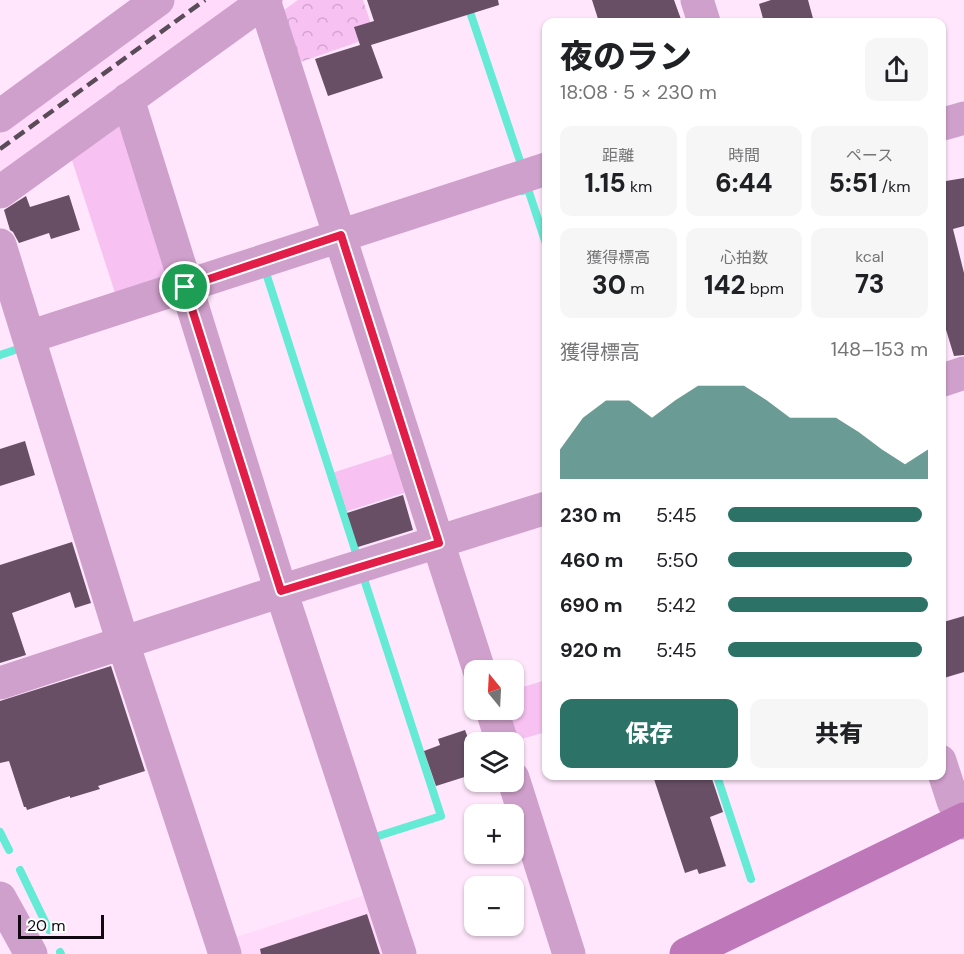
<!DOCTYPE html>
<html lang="ja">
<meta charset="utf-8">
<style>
:root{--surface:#fff;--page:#f6f6f6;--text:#202124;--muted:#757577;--accent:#2c7267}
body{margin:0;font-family:"DM Sans","Noto Sans JP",sans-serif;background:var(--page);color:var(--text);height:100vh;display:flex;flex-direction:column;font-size:22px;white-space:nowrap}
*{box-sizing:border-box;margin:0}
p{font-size:20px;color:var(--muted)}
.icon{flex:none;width:33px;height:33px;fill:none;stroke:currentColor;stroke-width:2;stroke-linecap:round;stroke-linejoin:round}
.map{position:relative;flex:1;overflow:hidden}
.drawer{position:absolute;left:542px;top:18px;width:404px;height:762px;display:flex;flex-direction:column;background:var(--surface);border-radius:12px;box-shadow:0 2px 4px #0004}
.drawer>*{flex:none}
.needle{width:39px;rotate:342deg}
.buttons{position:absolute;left:464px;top:660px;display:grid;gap:12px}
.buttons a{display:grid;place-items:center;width:60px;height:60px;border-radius:12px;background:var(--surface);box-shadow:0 2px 4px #0004;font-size:30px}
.scale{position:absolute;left:18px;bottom:15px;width:86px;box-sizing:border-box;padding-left:6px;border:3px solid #120811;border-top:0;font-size:16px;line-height:21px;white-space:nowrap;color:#120811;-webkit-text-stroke:4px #fff;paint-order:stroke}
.pin{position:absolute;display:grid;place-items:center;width:51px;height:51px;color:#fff;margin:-26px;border:3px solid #fff;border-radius:50%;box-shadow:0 2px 6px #0007}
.round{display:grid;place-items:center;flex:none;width:63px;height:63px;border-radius:12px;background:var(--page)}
.head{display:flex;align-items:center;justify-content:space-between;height:102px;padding:0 18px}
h1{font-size:33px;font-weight:800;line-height:45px}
.stats{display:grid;grid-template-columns:repeat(3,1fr);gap:9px;height:102px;padding:6px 18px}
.stats div{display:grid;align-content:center;border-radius:12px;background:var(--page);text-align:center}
.stats b{font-size:26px;font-weight:800}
.stats small{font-size:16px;font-weight:400}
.stats p{font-size:16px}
.chart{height:168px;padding:12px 18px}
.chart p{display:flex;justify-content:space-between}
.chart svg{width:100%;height:108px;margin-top:6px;fill:var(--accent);opacity:.7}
.action{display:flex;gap:12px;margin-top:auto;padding:12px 18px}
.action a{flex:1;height:69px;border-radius:12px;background:var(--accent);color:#fff;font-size:24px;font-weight:800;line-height:69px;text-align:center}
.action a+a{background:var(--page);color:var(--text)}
ul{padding:0 18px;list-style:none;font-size:20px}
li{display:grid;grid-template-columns:96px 72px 1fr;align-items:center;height:45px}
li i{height:15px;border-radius:8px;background:var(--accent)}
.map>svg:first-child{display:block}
</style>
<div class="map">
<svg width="964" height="954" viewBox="0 0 964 954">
<defs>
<pattern id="park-crowns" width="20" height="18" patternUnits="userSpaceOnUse" patternTransform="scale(1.5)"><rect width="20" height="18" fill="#f7c2f2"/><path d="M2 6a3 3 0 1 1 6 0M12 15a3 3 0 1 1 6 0" fill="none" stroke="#d3a5ce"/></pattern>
</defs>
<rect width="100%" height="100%" fill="#ffe6fc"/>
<!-- built -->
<path fill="#ffdafb" d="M173,0H244L0,179V127Z
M368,894L388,954H238L233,938Z"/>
<!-- green -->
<path fill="#f7c2f2" d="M117,116L171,282L117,299L68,148Z
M400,451L413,490L345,512L332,473Z
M546,680V732L511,742L501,710H513V690Z"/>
<!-- park -->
<path fill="url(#park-crowns)" d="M298,0H363L375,36L295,64L284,10Z"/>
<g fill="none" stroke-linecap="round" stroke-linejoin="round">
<!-- stream -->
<path stroke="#65ead5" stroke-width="8" d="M466,0L522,167
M522,191L528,189L546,244
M266,273L358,559
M0,355L24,347
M364,579L441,816L372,838
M717,776L751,879
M0,832L9,850
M20,870L49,930
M60,952L61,954"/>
</g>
<!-- building -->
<path fill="#684f66" d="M367,0H498L499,5L371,45L383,78L328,96L315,59L360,45L354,27L374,21Z
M592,0H674L682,22H599Z
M771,0H808L814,22H764L759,4Z
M964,178V226L953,229L964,273V355L954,356L940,310V182Z
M69,195L80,230L51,239L49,233L19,243L13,232L10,230L4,210L26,196L30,207Z
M25,441L35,475L0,486V449Z
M403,495L413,530L358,547L347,513Z
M72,542L91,603L75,608L70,592L12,613L26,655L0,663V565Z
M964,616V672L944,678L940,666V623Z
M111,666L145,771L98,786L100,789L70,798V796L27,810L26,807H24L9,761L0,763V701Z
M465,730L468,738L474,736V774L436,786L424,751L440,745L438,739Z
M653,776H711L723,812L710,817L726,866L699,874L697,869L685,873Z
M367,914L380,954H261L260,949Z"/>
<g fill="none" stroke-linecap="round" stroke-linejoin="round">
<!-- street -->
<path stroke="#d0a0cc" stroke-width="33" d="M264,0L479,670
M697,0L704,22
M128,99L281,591L400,954
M0,116L158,0
M940,125L964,118
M0,192L266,0
M0,245L123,643L225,954
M29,337L546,169
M940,381L964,373
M0,683L281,591L546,508
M492,710L502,742
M940,761L953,801L964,823
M513,778L569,954
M0,898L31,954"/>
<!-- secondary -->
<path stroke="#be77b9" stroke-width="33" d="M686,954L964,819"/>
<!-- rail -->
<path stroke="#594b58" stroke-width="4.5" stroke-dasharray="12 6" stroke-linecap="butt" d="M0,149L205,0"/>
</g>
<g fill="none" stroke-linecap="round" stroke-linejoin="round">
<!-- route casing -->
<g stroke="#fff" stroke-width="12">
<path id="route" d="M341,235L439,543L281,591L185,287Z"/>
</g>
<!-- route -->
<use href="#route" stroke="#e11d48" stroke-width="8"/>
</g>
</svg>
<div class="buttons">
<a><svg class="needle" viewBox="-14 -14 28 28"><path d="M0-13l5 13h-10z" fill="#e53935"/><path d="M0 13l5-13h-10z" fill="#757577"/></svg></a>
<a><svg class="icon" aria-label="layers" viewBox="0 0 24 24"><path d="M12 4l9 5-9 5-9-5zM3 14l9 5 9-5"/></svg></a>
<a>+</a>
<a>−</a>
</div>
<div class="scale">20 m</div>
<div class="pin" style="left:185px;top:287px;background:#1e9e55"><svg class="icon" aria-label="arrive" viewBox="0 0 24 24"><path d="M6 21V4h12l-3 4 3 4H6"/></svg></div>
<section class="drawer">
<div class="head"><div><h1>夜のラン</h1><p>18:08 · 5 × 230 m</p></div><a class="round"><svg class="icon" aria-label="share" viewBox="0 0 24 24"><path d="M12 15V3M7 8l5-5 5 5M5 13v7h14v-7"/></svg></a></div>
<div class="stats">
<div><p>距離</p><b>1.15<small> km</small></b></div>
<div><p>時間</p><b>6:44</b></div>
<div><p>ペース</p><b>5:51<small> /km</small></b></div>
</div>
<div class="stats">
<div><p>獲得標高</p><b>30<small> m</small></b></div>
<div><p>心拍数</p><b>142<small> bpm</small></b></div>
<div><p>kcal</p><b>73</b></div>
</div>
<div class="chart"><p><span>獲得標高</span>148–153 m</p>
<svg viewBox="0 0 160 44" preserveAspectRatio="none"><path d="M0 44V32L10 19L20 12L30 12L40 19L50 12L60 6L70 6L80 6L90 12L100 19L110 19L120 19L130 25L140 32L150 38L160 32V44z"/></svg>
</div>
<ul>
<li><b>230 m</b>5:45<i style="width:97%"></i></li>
<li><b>460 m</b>5:50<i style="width:92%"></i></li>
<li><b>690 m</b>5:42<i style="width:100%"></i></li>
<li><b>920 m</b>5:45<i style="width:97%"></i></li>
</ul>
<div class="action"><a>保存</a><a>共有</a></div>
</section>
</div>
